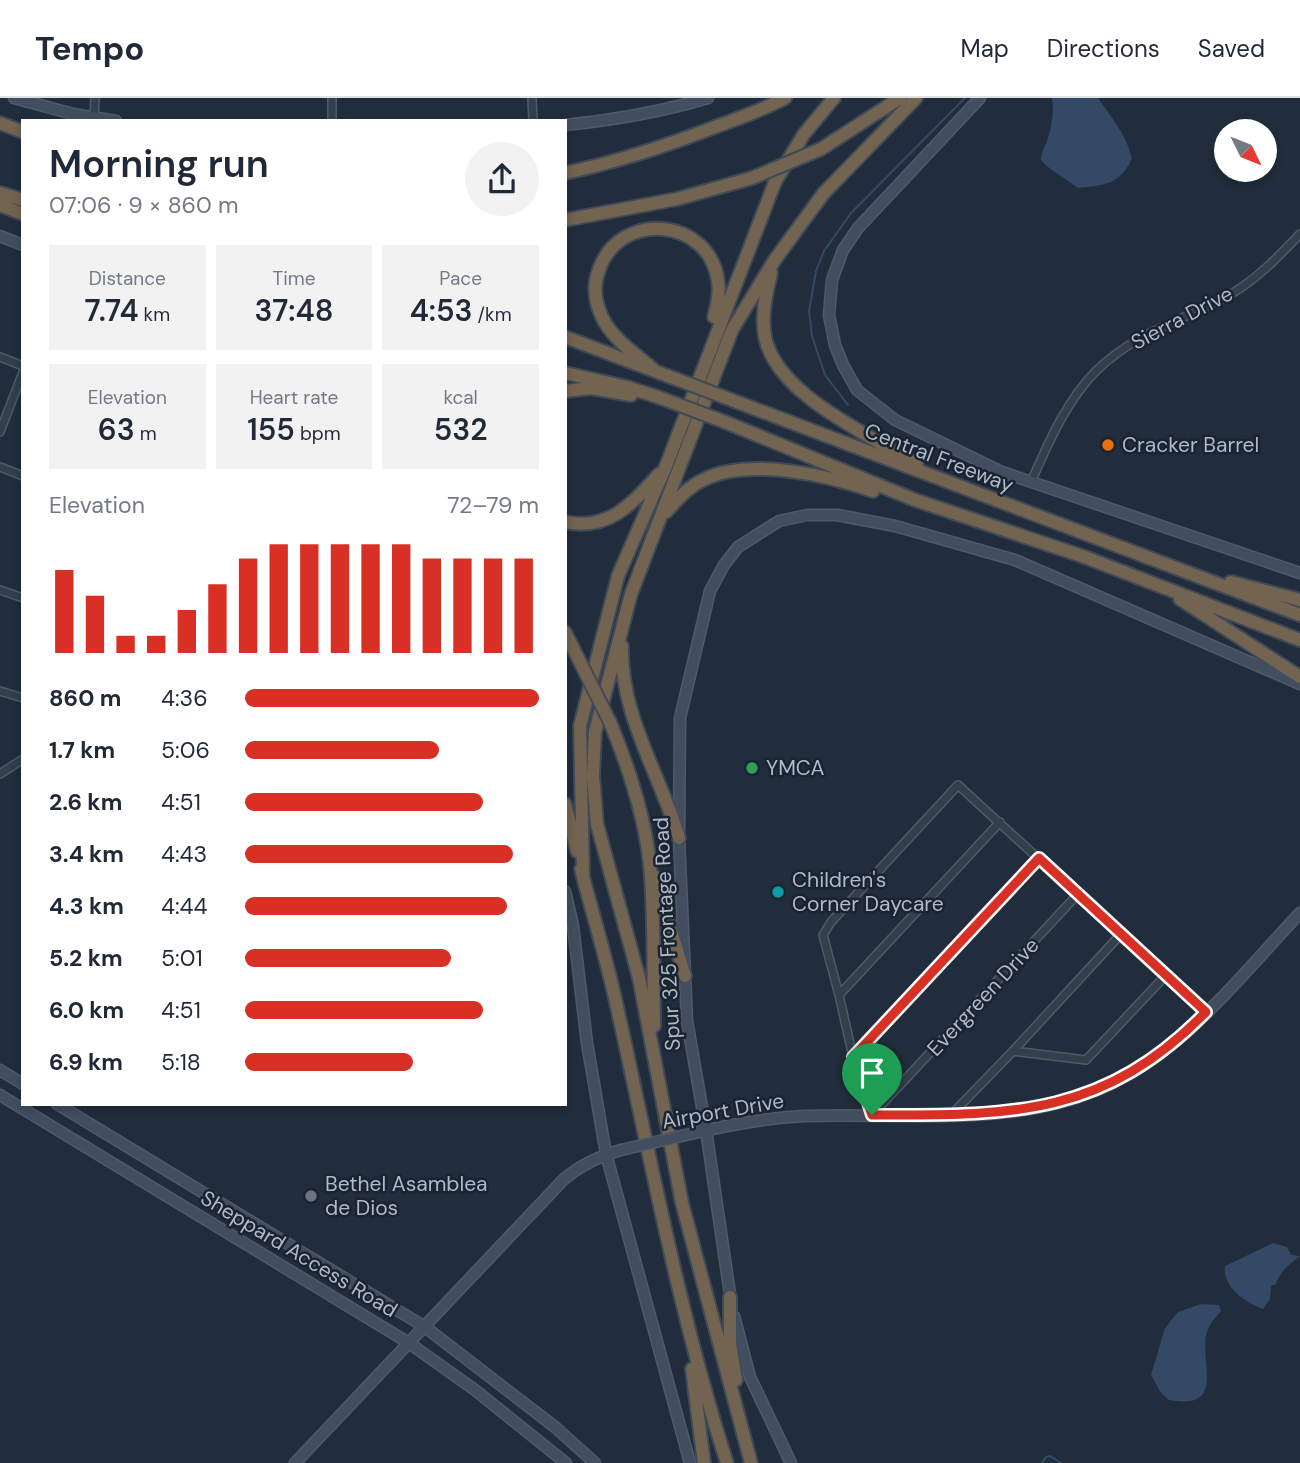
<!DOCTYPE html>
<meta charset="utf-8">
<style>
:root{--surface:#fff;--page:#f2f2f3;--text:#1f2937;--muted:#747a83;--line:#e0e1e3;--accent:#d93025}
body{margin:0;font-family:"DM Sans",sans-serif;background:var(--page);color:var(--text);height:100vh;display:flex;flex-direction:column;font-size:26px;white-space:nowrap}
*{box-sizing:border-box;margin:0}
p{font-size:23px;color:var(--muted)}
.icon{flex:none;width:38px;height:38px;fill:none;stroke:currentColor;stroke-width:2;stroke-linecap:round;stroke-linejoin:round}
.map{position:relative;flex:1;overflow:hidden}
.side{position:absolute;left:21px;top:21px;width:546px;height:987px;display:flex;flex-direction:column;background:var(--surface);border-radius:0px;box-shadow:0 4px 10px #0003}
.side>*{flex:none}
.needle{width:46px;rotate:133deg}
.controls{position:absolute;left:1214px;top:21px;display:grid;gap:14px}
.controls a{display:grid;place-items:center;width:63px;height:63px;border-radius:50%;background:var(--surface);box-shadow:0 4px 10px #0003;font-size:35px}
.pin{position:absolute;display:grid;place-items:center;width:60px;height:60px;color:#fff;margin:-72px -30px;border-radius:50% 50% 50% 0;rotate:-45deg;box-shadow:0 0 7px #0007}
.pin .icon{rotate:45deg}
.round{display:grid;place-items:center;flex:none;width:74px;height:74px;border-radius:37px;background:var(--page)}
.overview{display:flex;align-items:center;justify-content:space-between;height:119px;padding:0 28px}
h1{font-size:38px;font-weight:600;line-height:52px}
.stats{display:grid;grid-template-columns:repeat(3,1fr);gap:10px;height:119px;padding:7px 28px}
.stats div{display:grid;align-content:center;border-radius:0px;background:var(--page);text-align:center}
.stats b{font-size:30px;font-weight:600}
.stats small{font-size:19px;font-weight:400}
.stats p{font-size:19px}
.chart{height:196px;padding:14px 28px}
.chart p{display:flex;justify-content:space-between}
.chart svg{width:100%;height:126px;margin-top:7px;stroke:var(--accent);stroke-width:6}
ul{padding:0 28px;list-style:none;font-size:23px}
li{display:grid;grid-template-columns:112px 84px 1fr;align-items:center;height:52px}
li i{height:18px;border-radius:9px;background:var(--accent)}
header{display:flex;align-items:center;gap:42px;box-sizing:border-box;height:98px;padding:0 35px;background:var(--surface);border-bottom:2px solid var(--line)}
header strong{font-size:33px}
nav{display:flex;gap:38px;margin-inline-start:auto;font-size:24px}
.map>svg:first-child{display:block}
</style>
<header>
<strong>Tempo</strong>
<nav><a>Map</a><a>Directions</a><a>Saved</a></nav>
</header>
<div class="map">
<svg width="1300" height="1365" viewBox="0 0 1300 1365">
<rect width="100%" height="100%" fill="#212d3c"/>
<!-- water -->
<path fill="#334965" d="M1052,0H1098C1111,19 1126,36 1132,60C1120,88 1103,87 1078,90L1048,69L1041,62C1041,53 1046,48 1048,40C1052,28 1054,12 1052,0Z
M1273,1145L1287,1149L1291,1157L1300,1158C1291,1165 1279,1174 1276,1186L1271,1188L1270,1201L1263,1211C1246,1205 1222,1189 1225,1168Z
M1201,1206L1219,1207L1221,1213C1215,1220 1208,1228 1206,1237C1201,1269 1225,1312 1169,1302L1161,1295L1151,1277L1165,1230L1178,1214Z"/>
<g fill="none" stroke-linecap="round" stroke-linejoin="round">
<!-- stream -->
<path stroke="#334965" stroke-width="2" d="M848,307L825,277L812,238L809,213L816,173L824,153L851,115L965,0
M1042,1365L1046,1359L1050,1358L1061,1365"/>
<!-- minor casing -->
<g stroke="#505a67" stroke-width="10">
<path id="minor" d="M332,0V23
M532,0L533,23
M94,20L95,0
M0,259L23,268
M0,334L23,274
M0,369L23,378
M1031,384C1048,346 1066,303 1096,273C1137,233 1183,223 1231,196C1257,181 1279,158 1300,136
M0,492L23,500
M0,593L23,600
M0,676L23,661
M1000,724L839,897L853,959L872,1017L1078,796
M839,897L823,837L831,824L958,687L1206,914
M1013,953L1121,836
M853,959L1039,760
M951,1017L1013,953L1086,962L1166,877"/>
</g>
<!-- secondary casing -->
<g stroke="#505a67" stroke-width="13">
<path id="secondary" d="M14,0L73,16L116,23
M980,0L858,130L843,152L832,182L829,217L835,247L843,267L857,292L895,322L1002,374L1300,475
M565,27C614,22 661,14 708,0
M0,138L23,147
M565,793L573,828L587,945L606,1056L690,1365
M0,972L23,986
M0,997L409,1245L475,1292L566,1365
M57,1006L425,1229L555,1329L595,1365
M690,1036C728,1027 765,1020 804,1018C909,1014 1026,1033 1122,980C1193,941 1245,873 1300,815
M731,1203L706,1032L687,923L679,740L680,620L710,493L724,467L738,449L779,423L807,417H837L895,428L1015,462L1300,586
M734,1218L750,1279L791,1365
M295,1365L564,1081C581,1067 599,1058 621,1052"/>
</g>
<!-- motorway casing -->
<g stroke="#404a57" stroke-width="16">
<path id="motorway" d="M0,25L23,34
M821,51L900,0
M565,75C617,64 666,48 715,29C739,20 763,12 785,0
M0,95L23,102
M0,107L23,116
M565,122L677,101L752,80
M771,175C766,196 761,217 765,239C777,298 870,336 917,367
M565,239L668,278
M654,272C636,256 612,241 602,219C595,204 593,187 599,172C619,112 709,119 718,183C720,195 717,207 714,219
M565,275L627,289L658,299
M565,293L591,290L631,297
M737,304L1300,517
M725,324L915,402L1082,458L1300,542
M666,414C677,402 688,389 703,382C748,359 827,377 873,393
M565,424C609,433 632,406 659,376
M1231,484L1300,502
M1180,501L1300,579
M565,534L572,548
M622,548C620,617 660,676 679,740
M610,624C629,670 645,718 650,768C655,819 653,876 654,928
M565,706L577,753
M581,771C592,814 605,856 615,900C650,1056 678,1213 727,1365
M583,777L580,628L618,478L666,368L775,84L804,36L834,0
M654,778L685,878
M730,1199V1246L736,1282
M692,1271L704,1365
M751,1365L682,1105L639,880L597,726L593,678L595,634L631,496L732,232L774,163L823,96L916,0"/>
</g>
<!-- minor -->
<use href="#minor" stroke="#343f4c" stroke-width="7"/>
<!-- secondary -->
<use href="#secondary" stroke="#424e60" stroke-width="10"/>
<!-- motorway -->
<use href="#motorway" stroke="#736451" stroke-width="12"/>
<!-- secondary-bridge casing -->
<g stroke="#505a67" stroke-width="13" stroke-linecap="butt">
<path id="secondary-bridge" d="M621,1052L690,1036"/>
</g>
<!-- motorway-bridge casing -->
<g stroke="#404a57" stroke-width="16" stroke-linecap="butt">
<path id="motorway-bridge" d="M752,80L821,51
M668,278L737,304
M658,299L725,324
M572,548L610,624"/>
</g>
<!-- secondary-bridge -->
<use href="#secondary-bridge" stroke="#424e60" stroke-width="10"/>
<!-- motorway-bridge -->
<use href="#motorway-bridge" stroke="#736451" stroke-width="12"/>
</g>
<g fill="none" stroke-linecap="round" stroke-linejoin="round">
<!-- route casing -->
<g stroke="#fff" stroke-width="14">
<path id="route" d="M1039,760L1206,914C1102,1020 1010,1017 872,1017L853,959Z"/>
</g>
<!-- route -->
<use href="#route" stroke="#d93025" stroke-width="9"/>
</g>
<!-- markers -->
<circle fill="#e8710a" stroke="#1a2431" stroke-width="2.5" cx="1108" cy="347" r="7"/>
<circle fill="#2e9e5b" stroke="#1a2431" stroke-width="2.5" cx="752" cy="670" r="7"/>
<circle fill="#0f9aa8" stroke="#1a2431" stroke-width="2.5" cx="778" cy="794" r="7"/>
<circle fill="#6b7280" stroke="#1a2431" stroke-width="2.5" cx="311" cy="1098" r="7"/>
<g text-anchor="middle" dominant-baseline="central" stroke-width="5" stroke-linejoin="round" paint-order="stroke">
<!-- street labels -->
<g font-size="21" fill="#b0bac8" stroke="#1a2431">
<text transform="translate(1182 220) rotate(-28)">Sierra Drive</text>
<text transform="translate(939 360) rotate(21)">Central Freeway</text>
<text transform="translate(667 836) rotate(-93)">Spur 325 Frontage Road</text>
<text transform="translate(983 899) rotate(-47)">Evergreen Drive</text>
<text transform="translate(723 1013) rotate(-10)">Airport Drive</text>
<text transform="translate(299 1156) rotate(31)">Sheppard Access Road</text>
</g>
<!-- poi labels -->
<g font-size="21" fill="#b0bac8" stroke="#1a2431" text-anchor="start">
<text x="1122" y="347">Cracker Barrel</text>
<text x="766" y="670">YMCA</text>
<text x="792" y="782">Children's<tspan x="792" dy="24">Corner Daycare</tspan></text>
<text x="325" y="1086">Bethel Asamblea<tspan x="325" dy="24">de Dios</tspan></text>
</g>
</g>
</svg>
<div class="controls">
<a><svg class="needle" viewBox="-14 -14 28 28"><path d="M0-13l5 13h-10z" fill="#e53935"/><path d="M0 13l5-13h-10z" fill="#747a83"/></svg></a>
</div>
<div class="pin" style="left:872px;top:1017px;background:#1e9e55"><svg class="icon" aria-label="arrive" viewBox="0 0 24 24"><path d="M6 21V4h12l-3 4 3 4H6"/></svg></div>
<section class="side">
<div class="overview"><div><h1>Morning run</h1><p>07:06 · 9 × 860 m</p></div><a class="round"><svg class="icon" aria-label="share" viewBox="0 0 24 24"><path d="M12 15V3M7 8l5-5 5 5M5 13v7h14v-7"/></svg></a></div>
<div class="stats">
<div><p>Distance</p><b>7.74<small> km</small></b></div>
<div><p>Time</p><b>37:48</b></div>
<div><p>Pace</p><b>4:53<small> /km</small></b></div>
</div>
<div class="stats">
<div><p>Elevation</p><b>63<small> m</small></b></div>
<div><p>Heart rate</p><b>155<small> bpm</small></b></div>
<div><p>kcal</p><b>532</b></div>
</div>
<div class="chart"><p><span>Elevation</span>72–79 m</p>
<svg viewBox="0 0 160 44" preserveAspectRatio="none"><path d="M5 44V15M15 44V24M25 44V38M35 44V38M45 44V29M55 44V20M65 44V11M75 44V6M85 44V6M95 44V6M105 44V6M115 44V6M125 44V11M135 44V11M145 44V11M155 44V11"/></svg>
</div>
<ul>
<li><b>860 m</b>4:36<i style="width:100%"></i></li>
<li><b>1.7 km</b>5:06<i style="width:66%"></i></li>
<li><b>2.6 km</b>4:51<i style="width:81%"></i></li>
<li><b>3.4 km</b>4:43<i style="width:91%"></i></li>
<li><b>4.3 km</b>4:44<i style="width:89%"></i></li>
<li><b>5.2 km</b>5:01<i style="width:70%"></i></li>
<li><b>6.0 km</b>4:51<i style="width:81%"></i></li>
<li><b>6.9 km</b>5:18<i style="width:57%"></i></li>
</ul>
</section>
</div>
